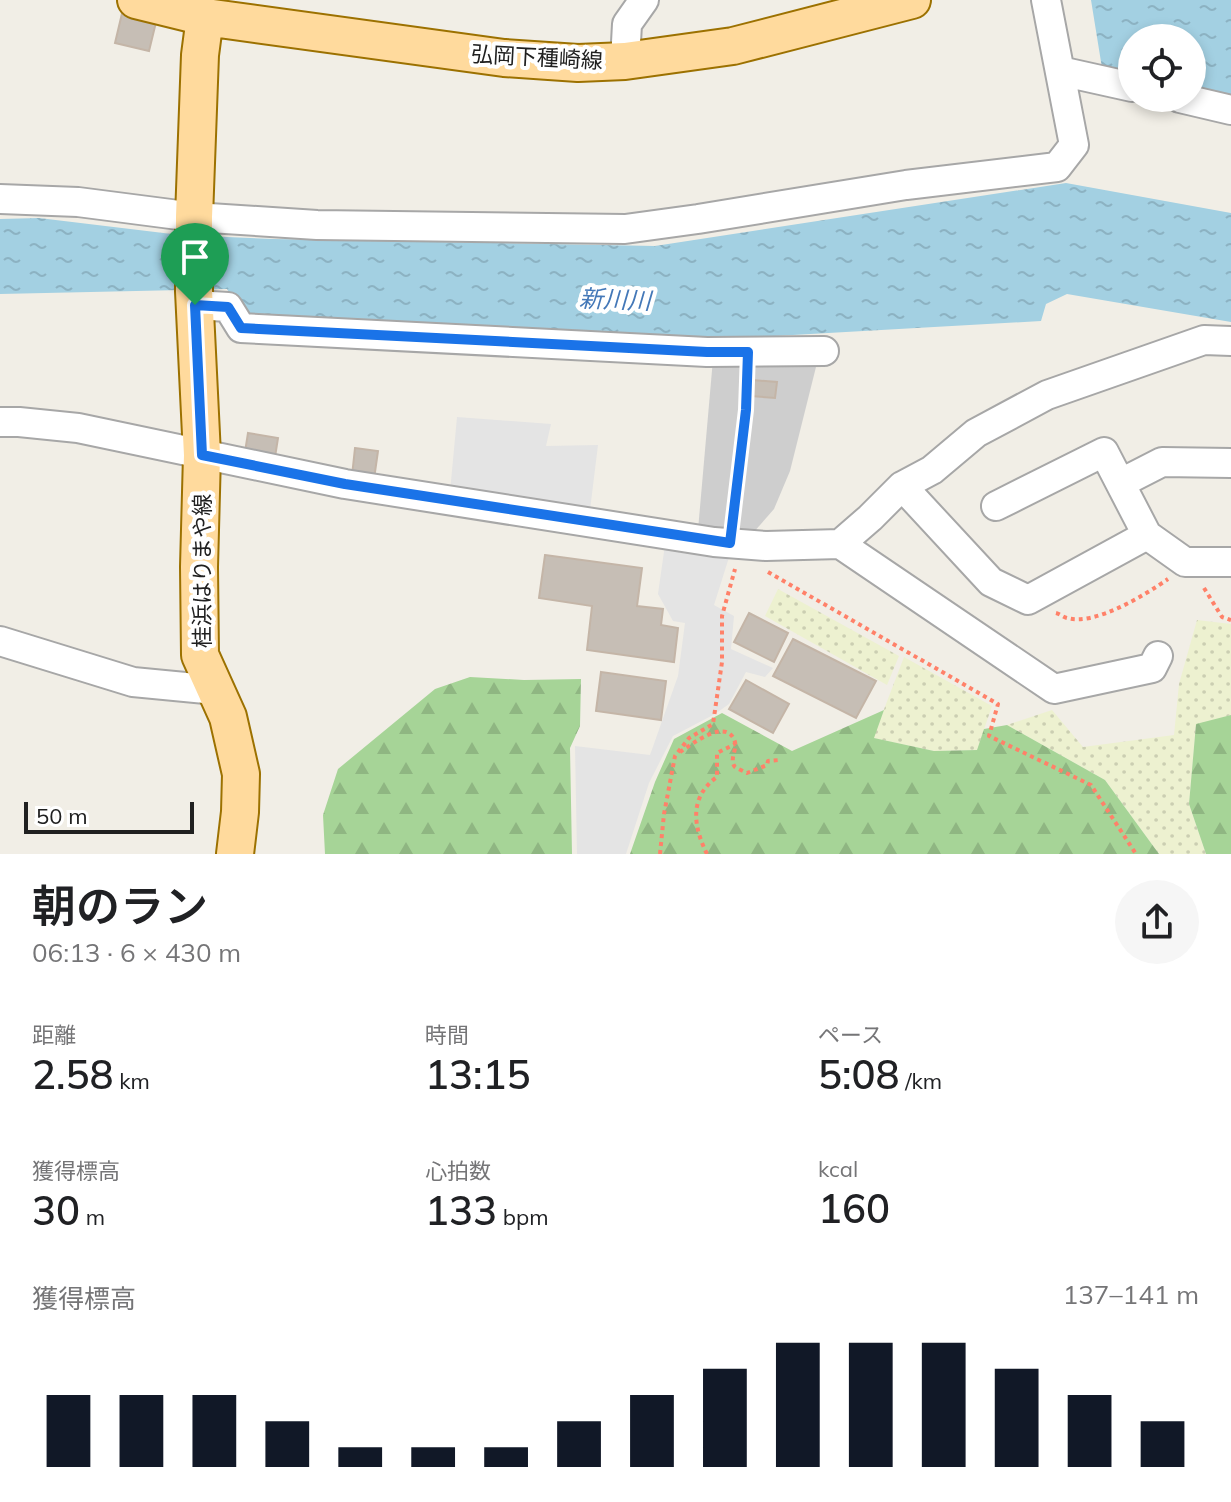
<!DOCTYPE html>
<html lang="ja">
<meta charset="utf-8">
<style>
:root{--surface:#fff;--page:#f6f6f6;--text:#202124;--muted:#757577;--accent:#111827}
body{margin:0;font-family:Mulish,"Noto Sans JP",sans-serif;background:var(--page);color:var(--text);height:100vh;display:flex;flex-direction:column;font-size:30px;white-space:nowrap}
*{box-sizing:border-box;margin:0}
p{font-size:26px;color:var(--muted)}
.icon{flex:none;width:44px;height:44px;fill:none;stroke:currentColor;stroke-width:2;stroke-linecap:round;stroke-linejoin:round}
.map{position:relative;height:854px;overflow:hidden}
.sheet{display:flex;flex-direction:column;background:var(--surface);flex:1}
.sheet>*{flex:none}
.fabs{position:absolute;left:1118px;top:24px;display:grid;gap:16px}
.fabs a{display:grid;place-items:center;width:88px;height:88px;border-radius:50%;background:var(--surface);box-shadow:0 4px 12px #0003;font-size:40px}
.scale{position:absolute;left:24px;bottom:20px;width:170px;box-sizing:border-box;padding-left:8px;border:4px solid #202020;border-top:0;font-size:22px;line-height:28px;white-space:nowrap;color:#202020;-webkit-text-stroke:6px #fff;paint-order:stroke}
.pin{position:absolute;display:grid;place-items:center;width:68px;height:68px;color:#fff;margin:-82px -34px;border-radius:50% 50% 50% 0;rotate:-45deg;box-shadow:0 0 8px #0007}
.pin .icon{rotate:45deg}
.round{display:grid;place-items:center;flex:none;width:84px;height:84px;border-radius:42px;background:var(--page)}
.head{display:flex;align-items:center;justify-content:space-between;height:136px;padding:0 32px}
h1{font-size:44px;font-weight:600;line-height:60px}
.figures{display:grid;grid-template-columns:repeat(3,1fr);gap:12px;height:136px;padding:8px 32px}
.figures div{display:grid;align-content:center}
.figures b{font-size:40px;font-weight:600}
.figures small{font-size:22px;font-weight:400}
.figures p{font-size:22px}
.chart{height:224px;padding:16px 32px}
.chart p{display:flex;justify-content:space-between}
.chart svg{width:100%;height:144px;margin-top:8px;stroke:var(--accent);stroke-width:6}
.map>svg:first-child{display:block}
</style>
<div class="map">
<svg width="1231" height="854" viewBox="0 0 1231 854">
<defs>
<pattern id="farmland-dots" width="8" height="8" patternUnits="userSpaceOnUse" patternTransform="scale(2)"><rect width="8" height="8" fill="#edf1d0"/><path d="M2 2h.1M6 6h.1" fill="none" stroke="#cbceb2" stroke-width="1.8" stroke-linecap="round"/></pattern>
<pattern id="forest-firs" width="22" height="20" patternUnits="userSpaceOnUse" patternTransform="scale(2)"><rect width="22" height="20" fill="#a6d497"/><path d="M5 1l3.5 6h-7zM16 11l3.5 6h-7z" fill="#8fb682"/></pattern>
<pattern id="water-ripples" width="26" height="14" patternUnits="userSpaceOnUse" patternTransform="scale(2)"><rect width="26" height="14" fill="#a3d0e2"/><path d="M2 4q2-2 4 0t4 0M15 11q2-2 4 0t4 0" fill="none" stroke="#8cb2c2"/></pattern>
</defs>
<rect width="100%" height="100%" fill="#f1eee6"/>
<!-- religious -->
<path fill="#cecece" d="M713,359H818L790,471L774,509L753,533L698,530Z"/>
<!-- farmland -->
<path fill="url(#farmland-dots)" d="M778,589L899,656L887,685L765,616Z
M1197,620L1231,624V715L1196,725L1189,804L1206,854H1159L1105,780L1007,725L1052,710L1083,747L1174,735L1179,684Z
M904,657L992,706L977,750L934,751L873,738Z"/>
<!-- forest -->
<path fill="url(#forest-firs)" d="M470,677L524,680L581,679L580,726L570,748L572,854H325L323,815L338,769L435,689Z
M884,710L874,738L934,751L977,750L984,729L1007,725L1105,780L1159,854H630L655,782L674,739L722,713L792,751Z
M1231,715V854H1206L1189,804L1196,724Z"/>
<!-- parking -->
<path fill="#e4e4e4" d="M457,417L551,424L546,446L598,445L590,510L450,492Z
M665,545L731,551L714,605L734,616L731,649L773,668L765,677L746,672L729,704L715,714L673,736L649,783L626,854H577L575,746L650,755L678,676L685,623L673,621L658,594Z"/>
<!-- water -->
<path fill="url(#water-ripples)" d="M1091,0H1231V97L1192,88V38H1132V74L1102,68Z
M1066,183L1231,213V322L1067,294L1046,304L1041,321L667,342L244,318L227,289L0,294V219L39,218L180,235L273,239L655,246Z"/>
<!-- building -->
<path fill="#c6beb5" stroke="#c4b5a7" stroke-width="2" d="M124,5L158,14L149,51L115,43Z
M752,380L777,382L775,398L751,396Z
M248,433L278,438L275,457L245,452Z
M355,448L378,451L374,479L352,476Z
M545,555L642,568L637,606L663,609L661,625L678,628L674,662L587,650L592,606L539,598Z
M749,613L788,633L774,662L734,642Z
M793,639L876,681L856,718L773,676Z
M601,672L666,681L661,720L596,711Z
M746,680L789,704L773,733L729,709Z"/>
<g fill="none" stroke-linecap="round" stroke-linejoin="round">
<!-- minor casing -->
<g stroke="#a7a7a7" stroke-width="32">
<path id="minor" d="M625,61L627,24L644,0
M1060,71L1132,87
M1180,98L1231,110
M0,199L78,202L194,217L317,225L625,229L698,219L906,185L1057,167L1074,145L1046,0
M195,305L228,307L241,328L707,352L824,351
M0,422H19L78,428L345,484L714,542L766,546L840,544L870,518L902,486L932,470L976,433L1047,395L1204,340L1231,341
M1121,483L1162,462L1231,463
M902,486L991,582L1028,600L1147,535
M996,506L1104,452L1147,535L1185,562H1231
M840,544L1054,689L1152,668L1158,656
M0,641L133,682L216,690"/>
</g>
<!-- major casing -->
<g stroke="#9c7100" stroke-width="40">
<path id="major" d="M136,0L205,17L504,58L578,63L625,61L733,46L912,0
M205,17L200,55L194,217V291L202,455L199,567L200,655L228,717L241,774L240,812L235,854"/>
</g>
<!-- path -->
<path stroke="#ff8169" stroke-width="4" stroke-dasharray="4 4" stroke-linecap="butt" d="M732,521L746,410L748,375
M768,572L998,704L989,736L1091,785L1136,854
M1204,588L1222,617L1231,620
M1056,613C1060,614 1063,617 1067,618C1095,626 1145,595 1168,579
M680,752C691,745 727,716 735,742C737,750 729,760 735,767C736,768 745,772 747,773L767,765L768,761L779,760
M660,854L664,814L675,756L689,738L713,724L722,662V616L735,569
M707,854C693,826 689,797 717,777V753L735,744"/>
<!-- minor -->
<use href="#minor" stroke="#fff" stroke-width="28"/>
<!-- major -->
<use href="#major" stroke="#ffda9d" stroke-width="36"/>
</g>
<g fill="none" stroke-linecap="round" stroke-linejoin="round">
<!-- route casing -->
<g stroke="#fff" stroke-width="16">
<path id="route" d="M195,305L228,307L241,328L707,352H748L746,410L730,543L345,484L202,455Z"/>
</g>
<!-- route -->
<use href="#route" stroke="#1a73e8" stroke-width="10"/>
</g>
<g text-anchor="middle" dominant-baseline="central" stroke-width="8" stroke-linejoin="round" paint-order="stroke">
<!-- street labels -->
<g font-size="22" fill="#202020" stroke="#fff">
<text transform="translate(537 57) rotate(3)">弘岡下種崎線</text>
<text transform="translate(202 571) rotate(-90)">桂浜はりまや線</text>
</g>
<!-- water labels -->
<g font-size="24" font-style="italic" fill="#4478b8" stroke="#fff">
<text transform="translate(615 299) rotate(2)">新川川</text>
</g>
</g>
</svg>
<div class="fabs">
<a><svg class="icon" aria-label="locate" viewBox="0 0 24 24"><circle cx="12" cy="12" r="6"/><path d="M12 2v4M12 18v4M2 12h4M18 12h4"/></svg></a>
</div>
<div class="scale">50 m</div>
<div class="pin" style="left:195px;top:305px;background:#1e9e55"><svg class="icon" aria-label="arrive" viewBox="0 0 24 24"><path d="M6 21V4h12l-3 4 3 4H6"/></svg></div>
</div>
<section class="sheet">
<div class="head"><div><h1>朝のラン</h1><p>06:13 · 6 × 430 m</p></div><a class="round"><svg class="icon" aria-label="share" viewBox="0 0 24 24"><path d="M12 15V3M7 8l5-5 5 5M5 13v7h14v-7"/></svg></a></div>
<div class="figures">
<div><p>距離</p><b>2.58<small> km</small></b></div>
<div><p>時間</p><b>13:15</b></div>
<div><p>ペース</p><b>5:08<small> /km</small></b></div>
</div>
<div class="figures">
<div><p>獲得標高</p><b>30<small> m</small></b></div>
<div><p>心拍数</p><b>133<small> bpm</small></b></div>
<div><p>kcal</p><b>160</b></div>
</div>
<div class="chart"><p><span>獲得標高</span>137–141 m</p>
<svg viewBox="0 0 160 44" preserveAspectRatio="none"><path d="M5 44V22M15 44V22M25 44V22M35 44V30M45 44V38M55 44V38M65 44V38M75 44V30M85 44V22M95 44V14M105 44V6M115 44V6M125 44V6M135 44V14M145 44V22M155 44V30"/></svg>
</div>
</section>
